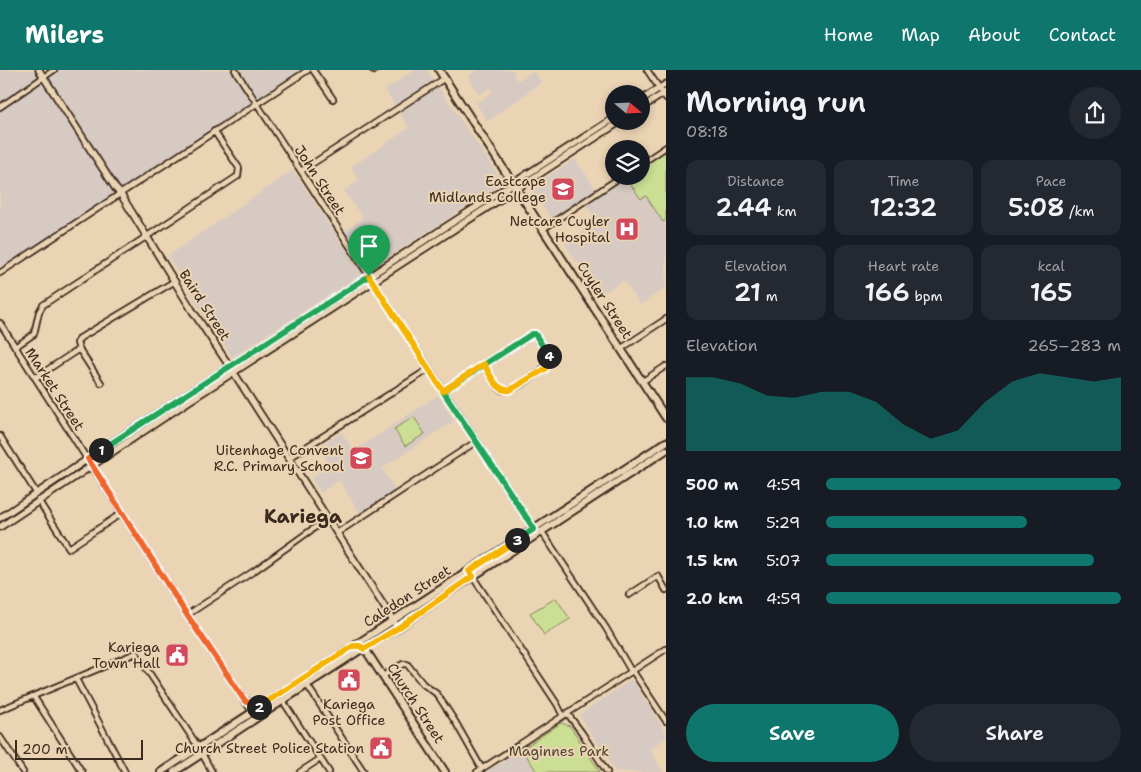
<!DOCTYPE html>
<meta charset="utf-8">
<style>
:root{--surface:#171b24;--page:#242831;--text:#f1f3f6;--muted:#9ea1a6;--accent:#0f766e}
body{margin:0;font-family:"Shantell Sans",sans-serif;background:var(--page);color:var(--text);height:100vh;display:flex;flex-direction:column;font-size:19px;white-space:nowrap}
*{box-sizing:border-box;margin:0}
p{font-size:16px;color:var(--muted)}
.icon{flex:none;width:28px;height:28px;fill:none;stroke:currentColor;stroke-width:2;stroke-linecap:round;stroke-linejoin:round}
.map{position:relative;flex:1;overflow:hidden}
.details{display:flex;flex-direction:column;background:var(--surface);width:475px}
.details>*{flex:none}
.needle{width:32px;rotate:109deg}
.tools{position:absolute;left:605px;top:15px;display:grid;gap:10px}
.tools a{display:grid;place-items:center;width:45px;height:45px;border-radius:50%;background:var(--surface);box-shadow:0 2px 8px #0003;font-size:25px}
.scale{position:absolute;left:15px;bottom:12px;width:128px;box-sizing:border-box;padding-left:5px;border:2px solid #3b2a1e;border-top:0;font-size:14px;line-height:18px;white-space:nowrap;color:#3b2a1e;-webkit-text-stroke:4px #ebd4b4;paint-order:stroke}
.pin{position:absolute;display:grid;place-items:center;width:42px;height:42px;color:#fff;margin:-51px -21px;border-radius:50% 50% 50% 0;rotate:-45deg;box-shadow:0 0 5px #0007}
.pin .icon{rotate:45deg}
.km{position:absolute;width:25px;height:25px;margin:-12px;border-radius:50%;background:#222;color:#fff;font-size:14px;line-height:25px;text-align:center}
.round{display:grid;place-items:center;flex:none;width:52px;height:52px;border-radius:26px;background:var(--page)}
.overview{display:flex;align-items:center;justify-content:space-between;height:85px;padding:0 20px}
h1{font-size:28px;font-weight:600;line-height:38px}
.metrics{display:grid;grid-template-columns:repeat(3,1fr);gap:8px;height:85px;padding:5px 20px}
.metrics div{display:grid;align-content:center;border-radius:12px;background:var(--page);text-align:center}
.metrics b{font-size:25px;font-weight:600}
.metrics small{font-size:14px;font-weight:400}
.metrics p{font-size:14px}
.chart{height:140px;padding:10px 20px}
.chart p{display:flex;justify-content:space-between}
.chart svg{width:100%;height:90px;margin-top:5px;fill:var(--accent);opacity:.7}
.button{display:flex;gap:10px;margin-top:auto;padding:10px 20px}
.button a{flex:1;height:58px;border-radius:30px;background:var(--accent);color:#fff;font-size:20px;font-weight:600;line-height:58px;text-align:center}
.button a+a{background:var(--page);color:var(--text)}
ul{padding:0 20px;list-style:none;font-size:16px}
li{display:grid;grid-template-columns:80px 60px 1fr;align-items:center;height:38px}
li i{height:12px;border-radius:6px;background:var(--accent)}
header{display:flex;align-items:center;gap:30px;box-sizing:border-box;height:70px;padding:0 25px;background:var(--accent);color:#fff}
header strong{font-size:24px}
nav{display:flex;gap:28px;margin-inline-start:auto;font-size:18px}
main{display:flex;flex:1;min-height:0}
.map>svg:first-child{display:block}
</style>
<header>
<strong>Milers</strong>
<nav><a>Home</a><a>Map</a><a>About</a><a>Contact</a></nav>
</header>
<main>
<div class="map">
<svg width="666" height="702" viewBox="0 0 666 702">
<rect width="100%" height="100%" fill="#ebd4b4"/>
<filter id="ink" filterUnits="userSpaceOnUse"><feTurbulence type="fractalNoise" baseFrequency=".02" numOctaves="2"/><feDisplacementMap in="SourceGraphic" scale="10" xChannelSelector="R" yChannelSelector="G"/><feConvolveMatrix kernelMatrix="1 2 1 2 8 2 1 2 1" color-interpolation-filters="sRGB"/></filter>
<g filter="url(#ink)">
<!-- built -->
<path fill="#d6cac2" d="M0,0H302L0,203Z
M414,0H427L503,112L367,202L342,163L363,148L344,121L359,110L351,97L409,58L385,20Z
M477,0H515L513,3L517,11L533,1L542,12L487,52L476,33L493,22L490,18L479,25L468,6Z
M666,81V218L640,235L624,210L600,225L582,198L584,196L582,193L580,194L578,191L576,192L565,174L597,152L586,135L629,106H641V98Z
M575,89L596,119L551,149L530,118Z
M293,100L362,204L232,287L198,236L168,186Z
M438,325L454,351L382,398L397,423L362,447L339,410L321,423L311,408L330,395L318,378L341,362L354,381Z
M632,609L666,663V667L650,679L663,702H616L579,645Z
M522,679L537,702H486L501,692L503,694L505,692L503,690Z"/>
<!-- green -->
<path fill="#cbde93" stroke="#838458" d="M666,81V150L663,152L646,126L641,129L626,108L629,106H641V98Z
M414,347L425,364L405,376L394,359Z
M556,528L570,549L544,565L530,543Z
M561,653L570,656L600,702H537L522,679Z"/>
<g fill="none" stroke-linecap="round" stroke-linejoin="round">
<!-- minor casing -->
<g stroke="#3b2a1e" stroke-width="8">
<path id="minor" d="M235,0L513,427L534,459L542,462L606,558L631,601L634,603L666,651
M313,0L333,29
M373,0L374,1
M647,0L666,28
M0,37L54,0
M641,94L666,77
M301,101L445,8
M543,159L622,106
M0,203L308,0
M0,253L187,545L253,643
M15,277L34,264L39,242L43,235L238,106L239,98L214,61
M622,278L666,249
M79,279L101,313
M35,308L79,279L77,273L80,268L175,211
M643,311L666,296
M443,321L531,265H535L547,281L550,290C547,299 512,324 502,320C494,316 488,301 484,294
M0,366L37,424
M289,388L429,299
M38,430L69,478L122,443
M337,463L477,371
M469,501L557,634L563,646
M629,525L658,506L666,520
M187,545L254,501L328,448
M383,606L403,594H407L423,614L437,624L456,653L482,699
M76,609L125,702
M307,615L364,702
M34,627L82,702
M283,631L329,702
M0,640L136,583L199,678L212,702
M567,643L582,663L607,702
M0,667L23,702
M300,702L320,689
M477,702L666,579"/>
</g>
<!-- tertiary casing -->
<g stroke="#3b2a1e" stroke-width="9">
<path id="tertiary" d="M39,0L116,119L120,123L192,240L234,303L398,558
M641,30L666,14
M641,38L666,22
M0,448L116,370L614,48
M0,457L186,333L621,51"/>
</g>
<!-- secondary casing -->
<g stroke="#3b2a1e" stroke-width="10">
<path id="secondary" d="M439,0L666,348
M365,579L445,702
M245,631L260,638
M161,702L666,372
M174,702L357,582L398,558L446,524L666,380"/>
</g>
<!-- minor -->
<use href="#minor" stroke="#ebd4b4" stroke-width="4.5"/>
<!-- tertiary -->
<use href="#tertiary" stroke="#ebd4b4" stroke-width="5.5"/>
<!-- secondary -->
<use href="#secondary" stroke="#ebd4b4" stroke-width="6"/>
</g>
</g>
<g fill="none" stroke-linecap="round" stroke-linejoin="round" filter="url(#ink)">
<!-- split-1 casing -->
<g stroke="#fff" stroke-width="10">
<path id="split-1" d="M101,380L369,206"/>
</g>
<!-- split-2 casing -->
<g stroke="#fff" stroke-width="10">
<path id="split-2" d="M101,380L88,389L187,545L245,631L259,637"/>
</g>
<!-- split-3 casing -->
<g stroke="#fff" stroke-width="10">
<path id="split-3" d="M259,637L353,576H360L364,579L398,558L473,506L469,501L517,470"/>
</g>
<!-- split-4 casing -->
<g stroke="#fff" stroke-width="10">
<path id="split-4" d="M517,470L534,459L443,321L532,264H535L549,286"/>
</g>
<!-- split-5 casing -->
<g stroke="#fff" stroke-width="10">
<path id="split-5" d="M369,206L443,321L484,294C490,304 496,322 510,320L545,299L549,294V286"/>
</g>
<!-- split-1 -->
<use href="#split-1" stroke="#22a559" stroke-width="6"/>
<!-- split-2 -->
<use href="#split-2" stroke="#f0652b" stroke-width="6"/>
<!-- split-3 -->
<use href="#split-3" stroke="#f5b400" stroke-width="6"/>
<!-- split-4 -->
<use href="#split-4" stroke="#22a559" stroke-width="6"/>
<!-- split-5 -->
<use href="#split-5" stroke="#f5b400" stroke-width="6"/>
</g>
<!-- icons -->
<defs>
<g id="university-square" transform="scale(1.25)"><rect x="-9" y="-9" width="18" height="18" rx="4" fill="#d1495b" stroke="#ebd4b4"/><path d="M0-5L7-2L0 1L-7-2ZM-4 1L0 2.5L4 1V4Q0 6-4 4Z" fill="#fff"/></g>
<g id="hospital-square" transform="scale(1.25)"><rect x="-9" y="-9" width="18" height="18" rx="4" fill="#d1495b" stroke="#ebd4b4"/><path d="M-5-5h3v3.5h4V-5h3V5h-3V1.5h-4V5h-3Z" fill="#fff"/></g>
<g id="school-square" transform="scale(1.25)"><rect x="-9" y="-9" width="18" height="18" rx="4" fill="#d1495b" stroke="#ebd4b4"/><path d="M0-5L7-2L0 1L-7-2ZM-4 1L0 2.5L4 1V4Q0 6-4 4Z" fill="#fff"/></g>
<g id="civic-square" transform="scale(1.25)"><rect x="-9" y="-9" width="18" height="18" rx="4" fill="#d1495b" stroke="#ebd4b4"/><path d="M-.6-6.5H3V-4.5H.6V-3L4-1V1h2V6H-6V1h2V-1L-.6-3ZM-1.2 2.5V6h2.4V2.5Z" fill="#fff"/></g>
</defs>
<g fill-rule="evenodd">
<use href="#university-square" x="563" y="119"/>
<use href="#hospital-square" x="627" y="159"/>
<use href="#school-square" x="361" y="388"/>
<use href="#civic-square" x="177" y="585"/>
<use href="#civic-square" x="349" y="610"/>
<use href="#civic-square" x="381" y="678"/>
</g>
<g text-anchor="middle" dominant-baseline="central" stroke-width="4" stroke-linejoin="round" paint-order="stroke">
<!-- street labels -->
<g font-size="14" fill="#3b2a1e" stroke="#ebd4b4">
<text transform="translate(320 110) rotate(57)">John Street</text>
<text transform="translate(605 230) rotate(57)">Cuyler Street</text>
<text transform="translate(205 235) rotate(57)">Baird Street</text>
<text transform="translate(55 319) rotate(57)">Market Street</text>
<text transform="translate(407 526) rotate(-33)">Caledon Street</text>
<text transform="translate(416 633) rotate(57)">Church Street</text>
</g>
<!-- poi labels -->
<g font-size="14" fill="#3b2a1e" stroke="#ebd4b4" text-anchor="end">
<text x="546" y="111">Eastcape<tspan x="546" dy="16">Midlands College</tspan></text>
<text x="610" y="151">Netcare Cuyler<tspan x="610" dy="16">Hospital</tspan></text>
<text x="344" y="380">Uitenhage Convent<tspan x="344" dy="16">R.C. Primary School</tspan></text>
<text x="160" y="577">Kariega<tspan x="160" dy="16">Town Hall</tspan></text>
<text x="349" y="634" text-anchor="middle">Kariega<tspan x="349" dy="16">Post Office</tspan></text>
<text x="364" y="678">Church Street Police Station</text>
</g>
<!-- park labels -->
<g font-size="14" fill="#514530" stroke="#ebd4b4">
<text x="559" y="681">Maginnes Park</text>
</g>
<!-- district labels -->
<g font-size="19" font-weight="bold" fill="#3b2a1e" stroke="#ebd4b4">
<text x="303" y="446">Kariega</text>
</g>
</g>
</svg>
<div class="tools">
<a><svg class="needle" viewBox="-14 -14 28 28"><path d="M0-13l5 13h-10z" fill="#e53935"/><path d="M0 13l5-13h-10z" fill="#9ea1a6"/></svg></a>
<a><svg class="icon" aria-label="layers" viewBox="0 0 24 24"><path d="M12 4l9 5-9 5-9-5zM3 14l9 5 9-5"/></svg></a>
</div>
<div class="scale">200 m</div>
<div class="pin" style="left:369px;top:206px;background:#1e9e55"><svg class="icon" aria-label="arrive" viewBox="0 0 24 24"><path d="M6 21V4h12l-3 4 3 4H6"/></svg></div>
<b class="km" style="left:101px;top:380px">1</b>
<b class="km" style="left:259px;top:637px">2</b>
<b class="km" style="left:517px;top:470px">3</b>
<b class="km" style="left:549px;top:286px">4</b>
</div>
<section class="details">
<div class="overview"><div><h1>Morning run</h1><p>08:18</p></div><a class="round"><svg class="icon" aria-label="share" viewBox="0 0 24 24"><path d="M12 15V3M7 8l5-5 5 5M5 13v7h14v-7"/></svg></a></div>
<div class="metrics">
<div><p>Distance</p><b>2.44<small> km</small></b></div>
<div><p>Time</p><b>12:32</b></div>
<div><p>Pace</p><b>5:08<small> /km</small></b></div>
</div>
<div class="metrics">
<div><p>Elevation</p><b>21<small> m</small></b></div>
<div><p>Heart rate</p><b>166<small> bpm</small></b></div>
<div><p>kcal</p><b>165</b></div>
</div>
<div class="chart"><p><span>Elevation</span>265–283 m</p>
<svg viewBox="0 0 160 44" preserveAspectRatio="none"><path d="M0 44V8L10 8L20 11L30 17L40 18L50 15L60 15L70 20L80 31L90 38L100 34L110 20L120 10L130 6L140 8L150 10L160 8V44z"/></svg>
</div>
<ul>
<li><b>500 m</b>4:59<i style="width:100%"></i></li>
<li><b>1.0 km</b>5:29<i style="width:68%"></i></li>
<li><b>1.5 km</b>5:07<i style="width:91%"></i></li>
<li><b>2.0 km</b>4:59<i style="width:100%"></i></li>
</ul>
<div class="button"><a>Save</a><a>Share</a></div>
</section>
</main>
